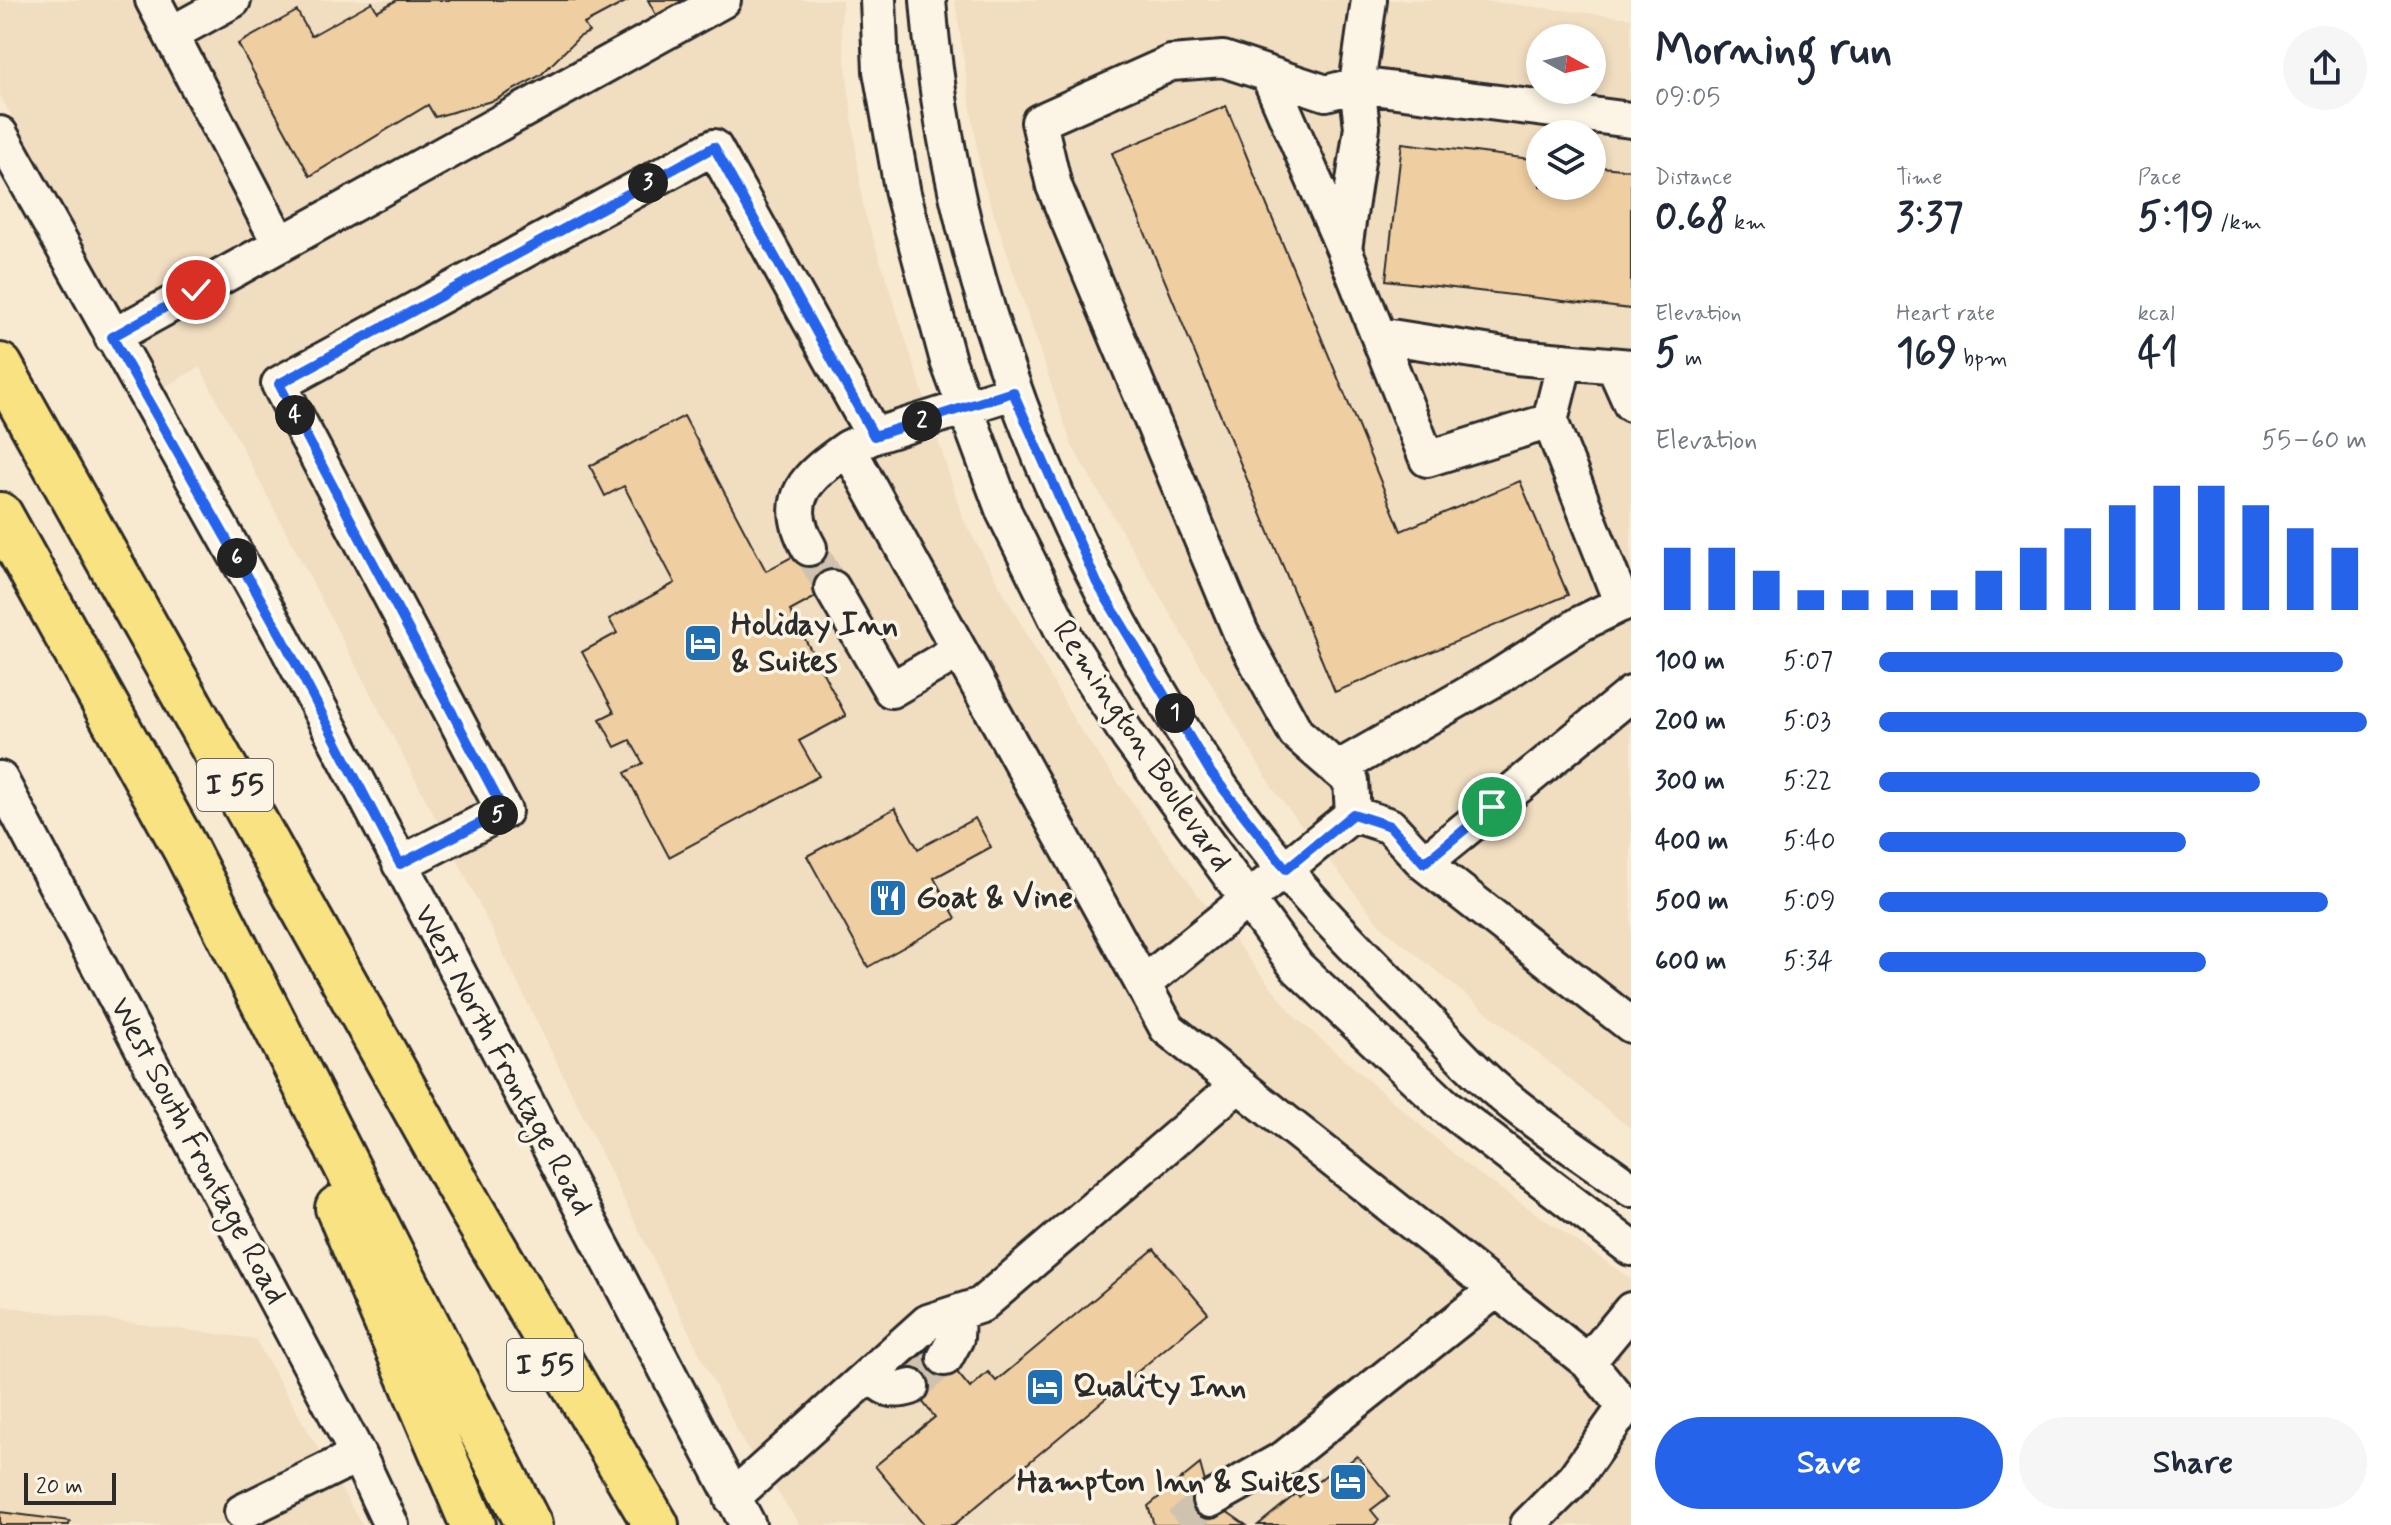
<!DOCTYPE html>
<meta charset="utf-8">
<style>
:root{--surface:#fff;--page:#f6f6f7;--text:#1f2937;--muted:#747a83;--accent:#2563eb}
body{margin:0;font-family:Mynerve,sans-serif;background:var(--page);color:var(--text);height:100vh;display:flex;flex-direction:column;font-size:30px;white-space:nowrap}
*{box-sizing:border-box;margin:0}
p{font-size:26px;color:var(--muted)}
.icon{flex:none;width:44px;height:44px;fill:none;stroke:currentColor;stroke-width:2;stroke-linecap:round;stroke-linejoin:round}
.map{position:relative;flex:1;overflow:hidden}
.side{display:flex;flex-direction:column;background:var(--surface);width:760px}
.side>*{flex:none}
.needle{width:52px;rotate:98deg}
.fabs{position:absolute;left:1526px;top:24px;display:grid;gap:16px}
.fabs a{display:grid;place-items:center;width:80px;height:80px;border-radius:50%;background:var(--surface);box-shadow:0 4px 12px #0003;font-size:40px}
.scale{position:absolute;left:24px;bottom:20px;width:92px;box-sizing:border-box;padding-left:8px;border:4px solid #2b2b2b;border-top:0;font-size:22px;line-height:28px;white-space:nowrap;color:#2b2b2b;-webkit-text-stroke:6px #fcf5e5;paint-order:stroke}
.pin{position:absolute;display:grid;place-items:center;width:68px;height:68px;color:#fff;margin:-34px;border:4px solid #fff;border-radius:50%;box-shadow:0 2px 8px #0007}
.km{position:absolute;width:40px;height:40px;margin:-20px;border-radius:50%;background:#222;color:#fff;font-size:22px;line-height:40px;text-align:center}
.round{display:grid;place-items:center;flex:none;width:84px;height:84px;border-radius:42px;background:var(--page)}
.headline{display:flex;align-items:center;justify-content:space-between;height:136px;padding:0 24px}
h1{font-size:44px;font-weight:800;line-height:60px}
.metrics{display:grid;grid-template-columns:repeat(3,1fr);gap:12px;height:136px;padding:8px 24px}
.metrics div{display:grid;align-content:center}
.metrics b{font-size:40px;font-weight:800}
.metrics small{font-size:22px;font-weight:400}
.metrics p{font-size:22px}
.chart{height:224px;padding:16px 24px}
.chart p{display:flex;justify-content:space-between}
.chart svg{width:100%;height:144px;margin-top:8px;stroke:var(--accent);stroke-width:6}
.button{display:flex;gap:16px;margin-top:auto;padding:16px 24px}
.button a{flex:1;height:92px;border-radius:48px;background:var(--accent);color:#fff;font-size:32px;font-weight:800;line-height:92px;text-align:center}
.button a+a{background:var(--page);color:var(--text)}
ul{padding:0 24px;list-style:none;font-size:26px}
li{display:grid;grid-template-columns:128px 96px 1fr;align-items:center;height:60px}
li i{height:20px;border-radius:10px;background:var(--accent)}
main{display:flex;flex:1;min-height:0}
.map>svg:first-child{display:block}
</style>
<main>
<div class="map">
<svg width="1631" height="1525" viewBox="0 0 1631 1525">
<rect width="100%" height="100%" fill="#f8e9d1"/>
<filter id="ink" filterUnits="userSpaceOnUse"><feTurbulence type="fractalNoise" baseFrequency=".0125" numOctaves="2"/><feDisplacementMap in="SourceGraphic" scale="16" xChannelSelector="R" yChannelSelector="G"/><feConvolveMatrix kernelMatrix="1 2 1 2 8 2 1 2 1" color-interpolation-filters="sRGB"/></filter>
<g filter="url(#ink)">
<!-- built -->
<path fill="#f1ddc0" fill-rule="evenodd" d="M0,0H842L841,27L863,207L964,521L1075,722L1198,895L1296,1018L1469,1167L1631,1279V1525H800L743,1442L458,861L200,367L161,389L0,95Z
M955,0H1474L1631,18V1129L1381,926L1273,789L1072,446L981,175ZM1540,38H1592V90H1540ZM1540,134H1592V186H1540Z
M0,1306L255,1339L362,1525H0Z"/>
<!-- building -->
<path fill="#efcea1" stroke="#2b2b2b" stroke-width="2" d="M397,0H629L584,24L589,32L579,37L541,75L495,100L435,117L428,105L310,176L238,44L297,11L311,36L372,2L377,11Z
M648,0H684L656,15Z
M1226,106L1401,531L1520,481L1568,595L1335,692L1112,153Z
M1402,143L1540,160V186H1592V166L1631,170V309L1386,280Z
M684,416L766,571L823,540L845,581L790,611L846,716L799,741L819,776L669,857L625,773L643,763L630,740L615,747L600,719L614,712L582,652L617,633L609,619L675,583L624,486L605,496L590,466Z
M895,808L918,849L975,818L991,847L934,878L956,918L868,967L807,856Z
M1154,1249L1208,1313L954,1525H924L875,1466L935,1417L899,1373L934,1344L970,1388L988,1372L996,1381Z
M1357,1456L1389,1496L1371,1510L1379,1520L1374,1525H1258L1296,1494L1299,1497L1337,1466L1339,1470Z
M1200,1464L1210,1500L1246,1525H1154L1148,1506Z
M0,1512L70,1521L69,1525H0Z"/>
<g fill="none" stroke-linecap="round" stroke-linejoin="round">
<!-- minor-tunnel -->
<path stroke="#cfc3b0" stroke-width="34" stroke-dasharray="34 17" stroke-linecap="butt" d="M809,548L832,588
M911,1387L945,1358
M1179,1525L1210,1500"/>
<!-- minor casing -->
<g stroke="#2b2b2b" stroke-width="40">
<path id="minor" d="M153,0L280,244
M878,0L881,71L903,194L948,361L1004,512L1068,642L1129,737L1297,967L1444,1105L1631,1248
M928,0C949,276 1057,544 1210,772C1269,860 1343,936 1417,1010C1442,1036 1466,1063 1493,1087C1535,1124 1585,1155 1631,1189
M171,34L233,0
M1269,76L1344,249
M0,134L282,637L748,1525
M1378,335L1517,357L1631,367
M112,337L723,0
M1614,366L1631,404
M1550,421L1565,361
M874,436L848,448L1167,1028L1588,1362L1631,1310
M809,548C780,497 808,476 848,448
M832,588L891,690L958,651
M1622,604L1550,421L1427,459L1344,249L1362,127L1357,85L1631,120
M1337,769L1498,677L1582,623L1631,599
M0,779L358,1455L391,1525
M1353,814L1351,781L1296,733L1241,633L1054,186L1039,122L1171,63L1223,59L1326,93L1357,85L1369,0
M1424,863L1631,694
M400,864L504,811L279,384L714,147L874,436L1013,392
M1143,984L1353,814L1390,826L1424,863L1631,1025
M945,1358L956,1338L957,1313
M871,1374C883,1389 892,1393 911,1387
M732,1498L928,1322L981,1305L1238,1085
M1210,1500L1285,1458L1497,1289
M242,1512L358,1455
M1528,1525L1574,1479L1625,1407L1588,1362"/>
</g>
<!-- highway casing -->
<g stroke="#2b2b2b" stroke-width="50">
<path id="highway" d="M0,366L469,1205L656,1525
M0,515L185,848L529,1525
M338,1208L473,1525"/>
</g>
<!-- minor -->
<use href="#minor" stroke="#fcf5e5" stroke-width="34"/>
<!-- highway -->
<use href="#highway" stroke="#f8e281" stroke-width="44"/>
</g>
</g>
<g fill="none" stroke-linecap="round" stroke-linejoin="round" filter="url(#ink)">
<!-- route casing -->
<g stroke="#fff" stroke-width="16">
<path id="route" d="M196,290L112,337L282,637L400,864L504,811L279,384L714,147L874,436L1013,392L1097,583L1211,773L1286,869L1353,814L1390,826L1424,863L1492,807"/>
</g>
<!-- route -->
<use href="#route" stroke="#2563eb" stroke-width="10"/>
</g>
<!-- icons -->
<defs>
<g id="hotel-square" transform="scale(2)"><rect x="-9" y="-9" width="18" height="18" rx="4" fill="#1f6fb2" stroke="#fcf5e5"/><path d="M-6-4.5h1.5V1H6V5H4.5V3h-9V5H-6ZM-4 0a1.8 1.8 0 1 1 3.6 0ZM.5 0V-2.5h3Q6-2.5 6 0Z" fill="#fff"/></g>
<g id="restaurant-square" transform="scale(2)"><rect x="-9" y="-9" width="18" height="18" rx="4" fill="#1f6fb2" stroke="#fcf5e5"/><path d="M-5-6h1v4h1v-4h1v4h1v-4h1v5L-1.5 .5V6h-2V.5L-5-1ZM5-6V6H3V1.5H1.5Q1.5-4 5-6Z" fill="#fff"/></g>
</defs>
<g fill-rule="evenodd">
<use href="#hotel-square" x="703" y="643"/>
<use href="#restaurant-square" x="888" y="898"/>
<use href="#hotel-square" x="1045" y="1387"/>
<use href="#hotel-square" x="1348" y="1482"/>
</g>
<g text-anchor="middle" dominant-baseline="central" stroke-width="7" stroke-linejoin="round" paint-order="stroke">
<!-- shield labels -->
<g fill="#fcf5e5" stroke="#6a6863" stroke-width="2">
<rect x="197" y="759" width="76" height="52" rx="6"/>
<rect x="507" y="1339" width="76" height="52" rx="6"/>
</g>
<g font-size="30" font-weight="bold" fill="#2b2b2b">
<text x="235" y="785">I 55</text>
<text x="545" y="1365">I 55</text>
</g>
<!-- poi labels -->
<g font-size="32" font-weight="bold" fill="#2b2b2b" stroke="#fcf5e5" text-anchor="start">
<text x="731" y="625">Holiday Inn<tspan x="731" dy="37">&amp; Suites</tspan></text>
<text x="916" y="898">Goat &amp; Vine</text>
<text x="1073" y="1387">Quality Inn</text>
<text x="1320" y="1482" text-anchor="end">Hampton Inn &amp; Suites</text>
</g>
<!-- street labels -->
<g font-size="32" fill="#2b2b2b" stroke="#fcf5e5">
<text transform="translate(1142 746) rotate(56)">Remington Boulevard</text>
<text transform="translate(503 1060) rotate(62)">West North Frontage Road</text>
<text transform="translate(198 1151) rotate(62)">West South Frontage Road</text>
</g>
</g>
</svg>
<div class="fabs">
<a><svg class="needle" viewBox="-14 -14 28 28"><path d="M0-13l5 13h-10z" fill="#e53935"/><path d="M0 13l5-13h-10z" fill="#747a83"/></svg></a>
<a><svg class="icon" aria-label="layers" viewBox="0 0 24 24"><path d="M12 4l9 5-9 5-9-5zM3 14l9 5 9-5"/></svg></a>
</div>
<div class="scale">20 m</div>
<div class="pin" style="left:1492px;top:807px;background:#1e9e55"><svg class="icon" aria-label="arrive" viewBox="0 0 24 24"><path d="M6 21V4h12l-3 4 3 4H6"/></svg></div>
<div class="pin" style="left:196px;top:290px;background:#d93025"><svg class="icon" aria-label="check" viewBox="0 0 24 24"><path d="M5 12l5 5 9-10"/></svg></div>
<b class="km" style="left:1175px;top:713px">1</b>
<b class="km" style="left:922px;top:421px">2</b>
<b class="km" style="left:648px;top:183px">3</b>
<b class="km" style="left:295px;top:415px">4</b>
<b class="km" style="left:498px;top:815px">5</b>
<b class="km" style="left:237px;top:558px">6</b>
</div>
<section class="side">
<div class="headline"><div><h1>Morning run</h1><p>09:05</p></div><a class="round"><svg class="icon" aria-label="share" viewBox="0 0 24 24"><path d="M12 15V3M7 8l5-5 5 5M5 13v7h14v-7"/></svg></a></div>
<div class="metrics">
<div><p>Distance</p><b>0.68<small> km</small></b></div>
<div><p>Time</p><b>3:37</b></div>
<div><p>Pace</p><b>5:19<small> /km</small></b></div>
</div>
<div class="metrics">
<div><p>Elevation</p><b>5<small> m</small></b></div>
<div><p>Heart rate</p><b>169<small> bpm</small></b></div>
<div><p>kcal</p><b>41</b></div>
</div>
<div class="chart"><p><span>Elevation</span>55–60 m</p>
<svg viewBox="0 0 160 44" preserveAspectRatio="none"><path d="M5 44V25M15 44V25M25 44V32M35 44V38M45 44V38M55 44V38M65 44V38M75 44V32M85 44V25M95 44V19M105 44V12M115 44V6M125 44V6M135 44V12M145 44V19M155 44V25"/></svg>
</div>
<ul>
<li><b>100 m</b>5:07<i style="width:95%"></i></li>
<li><b>200 m</b>5:03<i style="width:100%"></i></li>
<li><b>300 m</b>5:22<i style="width:78%"></i></li>
<li><b>400 m</b>5:40<i style="width:63%"></i></li>
<li><b>500 m</b>5:09<i style="width:92%"></i></li>
<li><b>600 m</b>5:34<i style="width:67%"></i></li>
</ul>
<div class="button"><a>Save</a><a>Share</a></div>
</section>
</main>
